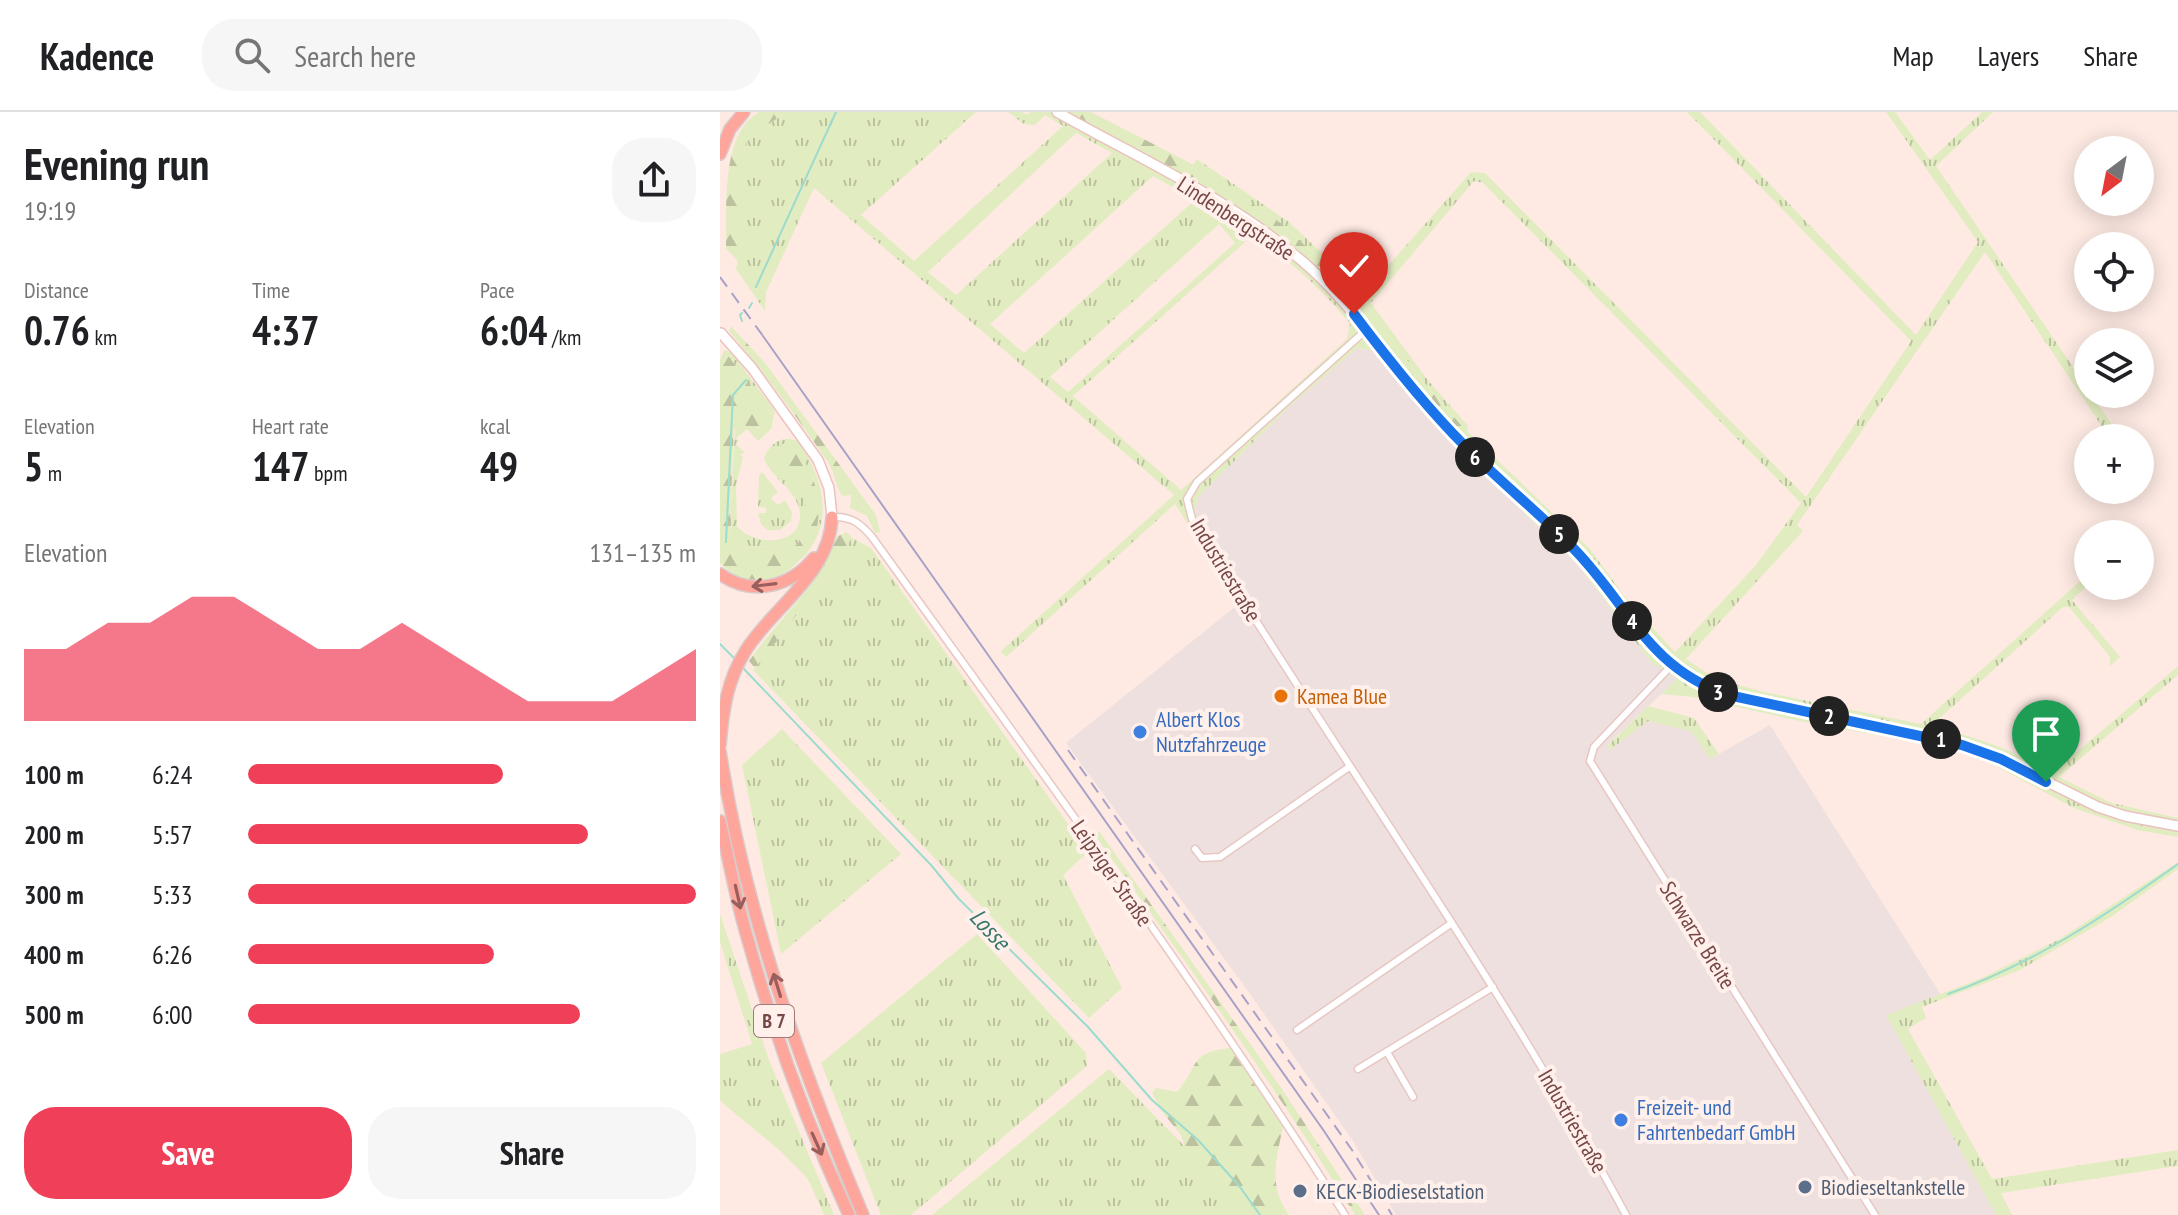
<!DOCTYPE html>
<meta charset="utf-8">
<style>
:root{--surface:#fff;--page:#f6f6f6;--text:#202124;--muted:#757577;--line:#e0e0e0;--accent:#f04059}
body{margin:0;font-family:"PT Sans Narrow",sans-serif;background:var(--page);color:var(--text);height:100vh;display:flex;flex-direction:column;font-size:30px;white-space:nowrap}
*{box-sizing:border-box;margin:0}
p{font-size:26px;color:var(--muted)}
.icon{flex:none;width:44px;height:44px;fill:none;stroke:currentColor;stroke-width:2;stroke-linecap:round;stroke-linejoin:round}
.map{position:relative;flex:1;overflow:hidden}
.sheet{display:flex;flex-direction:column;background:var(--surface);width:720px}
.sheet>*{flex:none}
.needle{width:52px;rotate:212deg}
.tools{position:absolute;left:1354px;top:24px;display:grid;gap:16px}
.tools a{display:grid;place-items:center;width:80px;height:80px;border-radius:50%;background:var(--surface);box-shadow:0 4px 20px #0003;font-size:40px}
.pin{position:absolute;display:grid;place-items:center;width:68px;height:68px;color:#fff;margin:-82px -34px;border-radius:50% 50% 50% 0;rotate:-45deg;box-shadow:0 0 8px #0007}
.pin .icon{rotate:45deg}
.km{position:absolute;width:40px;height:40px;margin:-20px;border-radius:50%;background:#222;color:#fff;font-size:22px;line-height:40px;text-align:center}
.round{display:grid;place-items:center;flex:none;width:84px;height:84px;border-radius:32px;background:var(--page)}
.overview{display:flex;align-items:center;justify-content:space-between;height:136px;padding:0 24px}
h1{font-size:44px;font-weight:600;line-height:60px}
.figures{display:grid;grid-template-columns:repeat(3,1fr);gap:12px;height:136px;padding:8px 24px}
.figures div{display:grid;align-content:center}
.figures b{font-size:40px;font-weight:600}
.figures small{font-size:22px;font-weight:400}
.figures p{font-size:22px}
.chart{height:224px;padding:16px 24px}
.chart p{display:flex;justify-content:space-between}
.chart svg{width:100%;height:144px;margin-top:8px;fill:var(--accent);opacity:.7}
.cta{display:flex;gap:16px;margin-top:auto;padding:16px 24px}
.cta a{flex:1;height:92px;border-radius:32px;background:var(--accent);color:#fff;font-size:32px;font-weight:600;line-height:92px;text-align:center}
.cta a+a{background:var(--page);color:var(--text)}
ul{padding:0 24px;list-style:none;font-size:26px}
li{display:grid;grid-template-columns:128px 96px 1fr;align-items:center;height:60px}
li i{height:20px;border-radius:10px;background:var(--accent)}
header{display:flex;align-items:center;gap:48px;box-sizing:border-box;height:112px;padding:0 40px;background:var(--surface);border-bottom:2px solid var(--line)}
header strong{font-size:38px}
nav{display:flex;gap:44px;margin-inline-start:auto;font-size:28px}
.search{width:560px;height:72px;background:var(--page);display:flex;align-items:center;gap:20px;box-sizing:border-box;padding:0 28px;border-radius:32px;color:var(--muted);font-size:30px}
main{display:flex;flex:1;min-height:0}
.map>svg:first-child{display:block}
</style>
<header>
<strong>Kadence</strong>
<div class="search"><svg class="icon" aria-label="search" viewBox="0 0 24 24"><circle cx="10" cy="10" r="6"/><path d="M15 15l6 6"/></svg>Search here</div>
<nav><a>Map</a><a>Layers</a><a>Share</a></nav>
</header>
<main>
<section class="sheet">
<div class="overview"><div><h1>Evening run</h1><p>19:19</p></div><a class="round"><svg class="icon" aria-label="share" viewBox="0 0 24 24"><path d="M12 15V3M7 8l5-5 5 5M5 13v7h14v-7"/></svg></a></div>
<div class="figures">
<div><p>Distance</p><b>0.76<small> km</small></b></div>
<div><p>Time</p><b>4:37</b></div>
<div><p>Pace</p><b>6:04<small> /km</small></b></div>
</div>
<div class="figures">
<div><p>Elevation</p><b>5<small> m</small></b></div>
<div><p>Heart rate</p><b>147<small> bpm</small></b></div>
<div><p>kcal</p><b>49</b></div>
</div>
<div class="chart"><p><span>Elevation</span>131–135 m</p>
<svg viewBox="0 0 160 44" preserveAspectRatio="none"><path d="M0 44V22L10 22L20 14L30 14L40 6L50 6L60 14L70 22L80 22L90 14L100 22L110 30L120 38L130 38L140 38L150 30L160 22V44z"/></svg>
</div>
<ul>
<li><b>100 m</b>6:24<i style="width:57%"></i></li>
<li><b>200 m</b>5:57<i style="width:76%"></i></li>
<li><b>300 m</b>5:33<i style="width:100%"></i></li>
<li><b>400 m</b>6:26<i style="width:55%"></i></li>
<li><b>500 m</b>6:00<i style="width:74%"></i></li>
</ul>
<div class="cta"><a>Save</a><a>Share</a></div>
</section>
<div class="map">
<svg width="1458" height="1103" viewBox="0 0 1458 1103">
<defs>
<pattern id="grass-tufts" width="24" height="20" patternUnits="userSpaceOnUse" patternTransform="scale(2)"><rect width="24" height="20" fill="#e2ecc1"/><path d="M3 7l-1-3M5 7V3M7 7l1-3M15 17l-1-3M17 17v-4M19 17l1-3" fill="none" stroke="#bcc19f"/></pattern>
<pattern id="forest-firs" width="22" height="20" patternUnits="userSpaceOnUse" patternTransform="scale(2)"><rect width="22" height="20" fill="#e2ecc1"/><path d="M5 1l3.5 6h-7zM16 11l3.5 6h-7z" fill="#bcc19f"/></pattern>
</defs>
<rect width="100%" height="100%" fill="#feeae3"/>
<!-- industrial -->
<path fill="#ede0de" d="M636,236L654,239L730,329L858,453L930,549L957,567L887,633L889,637L928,609L971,619L990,647L1050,613L1221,883L1166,903L1276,1103H676L633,1029L528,879L346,631L526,486L475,400L478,385L567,297Z"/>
<!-- grass -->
<path fill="url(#grass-tufts)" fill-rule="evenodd" d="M68,0H256L141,103L194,149L343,14L325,3L315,13L304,12L288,0H303L307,3L310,0H348L528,102L584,145L633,192L640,185L562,112L473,53L477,47L569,110L644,181L751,60L765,61L1086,385L1191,229L967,0H980L1196,223L1258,130L1166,0H1175L1210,48L1262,0H1273L1216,54L1368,277V282H1371L1397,320L1389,325L1265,140L1077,413L1083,419L966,547L998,568L1049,581L1201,612L1368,462V473L1352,488L1400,545L1390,554V545L1349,495H1343L1211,614C1256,625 1292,637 1332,661L1458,554V563L1339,665L1392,691L1458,706V725L1417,718L1354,696L1276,654L1232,637L1075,608L973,585L941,582L957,567L930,549L858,453L730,329L654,239L637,236L567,297L478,385L475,400L526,486L519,492L455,392L286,545L281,539L454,383L94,76L46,180L45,199L16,157L23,123V43L30,23ZM356,21L392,41L236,183L208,160ZM433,64L475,88L304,241L270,212ZM754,69L763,71L1081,391L1036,453L955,540L908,489L870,437L747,319L748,314L707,267L651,191ZM499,112L515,131L348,280L330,265ZM529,121C568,147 600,175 630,211L627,227L461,378L353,284L524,131ZM647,196L702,268L746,319L743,323L697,273L642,201Z
M5,238L12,241L55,299L51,317L38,329L27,317L16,326L19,329L16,332L25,341L19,342L23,345L16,373L17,414C32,433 79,436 80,404C81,381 52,367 44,347C49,331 62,323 78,329C104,366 116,412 81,448C98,420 100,395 93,364L85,384L88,399L86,411L78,432L72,435L11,434L9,431L15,318L25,313L39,316L53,304L6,241H3Z
M42,360L58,380L51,386L58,393L65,388L72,400L71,409L60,418H47L41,412L38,401H46V396L38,395L39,364Z
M132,426L151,436L368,740L343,763L402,876L369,906L33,558L64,520Z
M928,594L974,606L999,642L990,647L971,619L928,609L890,638L887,634Z
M62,617L181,742L61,842L22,653Z
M1458,750V757L1391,805L1300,858L1202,895L1206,906L1188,917L1272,1067L1458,1038V1054L1281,1081L1292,1103H1276L1166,903L1262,866L1338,828Z
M0,802L49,948L114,1103H104L88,1067L58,1037L0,989V942L32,932L0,830Z
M257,822L366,941L367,954L191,1103H161L101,951Z
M389,957L520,1091L528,1103H212Z"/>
<!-- forest -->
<path fill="url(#forest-firs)" d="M39,0H68L30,23L23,43V123L18,149L6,137C7,96 0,22 39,0Z
M348,0H371L480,56L562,112L640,185L633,192L584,145L528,102Z
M648,196L702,268L746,319L743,324L697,273L642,201Z
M11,214L46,252L156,403L160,420L155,421L147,404L130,396L131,383L123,384C115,376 115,360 108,350C77,305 44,261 9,219Z
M3,241H6L53,304C46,324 29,309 14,318L9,431L12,434L72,435L78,432C95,386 83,382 61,342L59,335L61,332H74C89,355 102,379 98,408C93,455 38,492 0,451V248Z
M127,420L132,426L64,520L35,556L29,549C46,524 67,503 86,479C99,461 106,441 118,424Z
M379,719L560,974L645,1103H635C553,972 464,847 374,722Z
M510,936L563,1015C556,1048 548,1074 569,1103H528L520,1091L465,1036L461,1023L443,1001L432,981L436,976L457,980C481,952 468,941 510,936Z"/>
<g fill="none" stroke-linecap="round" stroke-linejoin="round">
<!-- stream -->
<path stroke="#9cdbce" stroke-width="2" d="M36,175L116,0
M29,196L32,191
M22,201L20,203L22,209
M6,430L13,283L26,268
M0,532L16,548
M23,556L211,753L238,786L368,915L432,988L478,1028L520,1075L540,1103
M1228,882C1313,852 1385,804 1458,752"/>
<!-- minor casing -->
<g stroke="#e8c7c3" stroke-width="9">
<path id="minor" d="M646,218L477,370L467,387L472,407C615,640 776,862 906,1103
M112,405C131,404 140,411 152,425C313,648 478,871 625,1103
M951,554L874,635L870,649L1155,1103
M475,737L482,746L500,745L629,655
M577,918L732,811
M667,940L693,985
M638,957L773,875"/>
</g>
<!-- secondary casing -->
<g stroke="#eac2be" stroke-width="12">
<path id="secondary" d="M337,0C422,48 517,90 590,156C642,203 679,265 728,316C769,361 818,397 859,442C911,499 935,564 1017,585L1242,633L1281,647L1378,695L1405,704L1458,714
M1,221L32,256L98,348L109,376L112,405"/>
</g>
<!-- trunk casing -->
<g stroke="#d9cbcb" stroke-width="14">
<path id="trunk" d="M0,42L10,17L24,0
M0,462C32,485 70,475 94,446
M0,633C3,598 7,568 26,538C54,494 110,462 112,405
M0,639C25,800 80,953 143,1103
M0,709C9,748 16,789 28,828C54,922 88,1014 129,1103"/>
</g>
<!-- minor -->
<use href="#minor" stroke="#fff" stroke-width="6"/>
<!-- secondary -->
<use href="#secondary" stroke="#fff" stroke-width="9"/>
<!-- trunk -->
<use href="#trunk" stroke="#fea59c" stroke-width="11"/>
<!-- tram -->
<path stroke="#a8a1c8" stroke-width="2" d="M43,224L604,1019L659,1103"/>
<!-- rail -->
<path stroke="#a8a1c8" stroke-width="2" stroke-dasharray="12 8" stroke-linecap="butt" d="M0,165L43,224
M348,638L632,1038L672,1103"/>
</g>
<!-- one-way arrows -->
<defs><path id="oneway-shaft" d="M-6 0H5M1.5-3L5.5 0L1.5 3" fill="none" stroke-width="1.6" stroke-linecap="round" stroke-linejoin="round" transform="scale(2)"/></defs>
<g stroke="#9a5e5c">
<use href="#oneway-shaft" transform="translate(44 473) rotate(173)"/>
<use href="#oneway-shaft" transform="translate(18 785) rotate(77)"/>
<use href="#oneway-shaft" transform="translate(57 873) rotate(-107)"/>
<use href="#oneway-shaft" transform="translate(97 1032) rotate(66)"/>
</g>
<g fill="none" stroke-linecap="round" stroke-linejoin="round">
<!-- route casing -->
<g stroke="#fff" stroke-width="16">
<path id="route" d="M634,202C668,247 704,293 744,333C780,370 820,401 855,438C910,495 927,555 1008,583L1242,633L1281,647L1326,670"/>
</g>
<!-- route -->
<use href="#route" stroke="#1a73e8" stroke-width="10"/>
</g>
<!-- markers -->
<circle fill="#e8710a" stroke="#fff0eb" stroke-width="3" cx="561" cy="584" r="8"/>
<g fill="#3f7fe0" stroke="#fff0eb" stroke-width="3">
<circle cx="420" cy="620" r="8"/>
<circle cx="901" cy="1008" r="8"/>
</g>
<g fill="#5c6f8a" stroke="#fff0eb" stroke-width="3">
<circle cx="1085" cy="1075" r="8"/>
<circle cx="580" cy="1079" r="8"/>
</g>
<g text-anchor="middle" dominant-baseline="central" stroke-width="8" stroke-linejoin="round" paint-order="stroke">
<!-- shield labels -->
<rect fill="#fff0eb" stroke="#a07a78" stroke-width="2" x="34" y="893" width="40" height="32" rx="6"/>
<g font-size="20" font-weight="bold" fill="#784747">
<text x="54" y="909">B 7</text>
</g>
<!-- street labels -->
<g font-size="22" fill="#784747" stroke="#fff0eb">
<text transform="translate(516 106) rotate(33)">Lindenbergstraße</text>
<text transform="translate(506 458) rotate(59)">Industriestraße</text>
<text transform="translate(392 761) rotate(55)">Leipziger Straße</text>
<text transform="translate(978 823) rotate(58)">Schwarze Breite</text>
<text transform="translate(853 1009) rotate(60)">Industriestraße</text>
</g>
<!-- food labels -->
<g font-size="22" fill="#c56008" stroke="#fff0eb" text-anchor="start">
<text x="577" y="584">Kamea Blue</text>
</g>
<!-- shop labels -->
<g font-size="22" fill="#366cbe" stroke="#fff0eb" text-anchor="start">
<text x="436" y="607">Albert Klos<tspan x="436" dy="25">Nutzfahrzeuge</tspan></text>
<text x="917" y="995">Freizeit- und<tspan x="917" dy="25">Fahrtenbedarf GmbH</tspan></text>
</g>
<!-- service labels -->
<g font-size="22" fill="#4e5e75" stroke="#fff0eb" text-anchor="start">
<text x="1101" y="1075">Biodieseltankstelle</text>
<text x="596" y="1079">KECK-Biodieselstation</text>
</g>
<!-- water labels -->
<g font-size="24" font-style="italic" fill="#37776b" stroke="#fff0eb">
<text transform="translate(270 817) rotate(47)">Losse</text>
</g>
</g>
</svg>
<div class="tools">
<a><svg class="needle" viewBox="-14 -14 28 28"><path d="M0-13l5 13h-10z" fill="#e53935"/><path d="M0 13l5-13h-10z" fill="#757577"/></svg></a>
<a><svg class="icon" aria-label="locate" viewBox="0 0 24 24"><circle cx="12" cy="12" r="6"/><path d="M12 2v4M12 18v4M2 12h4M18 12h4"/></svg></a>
<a><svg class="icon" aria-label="layers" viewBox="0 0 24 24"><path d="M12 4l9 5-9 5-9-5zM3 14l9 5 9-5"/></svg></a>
<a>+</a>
<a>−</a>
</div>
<div class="pin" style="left:1326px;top:670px;background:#1e9e55"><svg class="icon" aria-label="arrive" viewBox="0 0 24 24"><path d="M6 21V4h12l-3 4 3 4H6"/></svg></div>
<div class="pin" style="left:634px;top:202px;background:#d93025"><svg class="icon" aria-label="check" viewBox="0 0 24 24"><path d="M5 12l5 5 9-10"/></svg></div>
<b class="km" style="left:1221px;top:627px">1</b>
<b class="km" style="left:1109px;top:604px">2</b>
<b class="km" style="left:998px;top:580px">3</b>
<b class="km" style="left:912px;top:509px">4</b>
<b class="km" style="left:839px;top:422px">5</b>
<b class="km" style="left:755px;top:345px">6</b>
</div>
</main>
